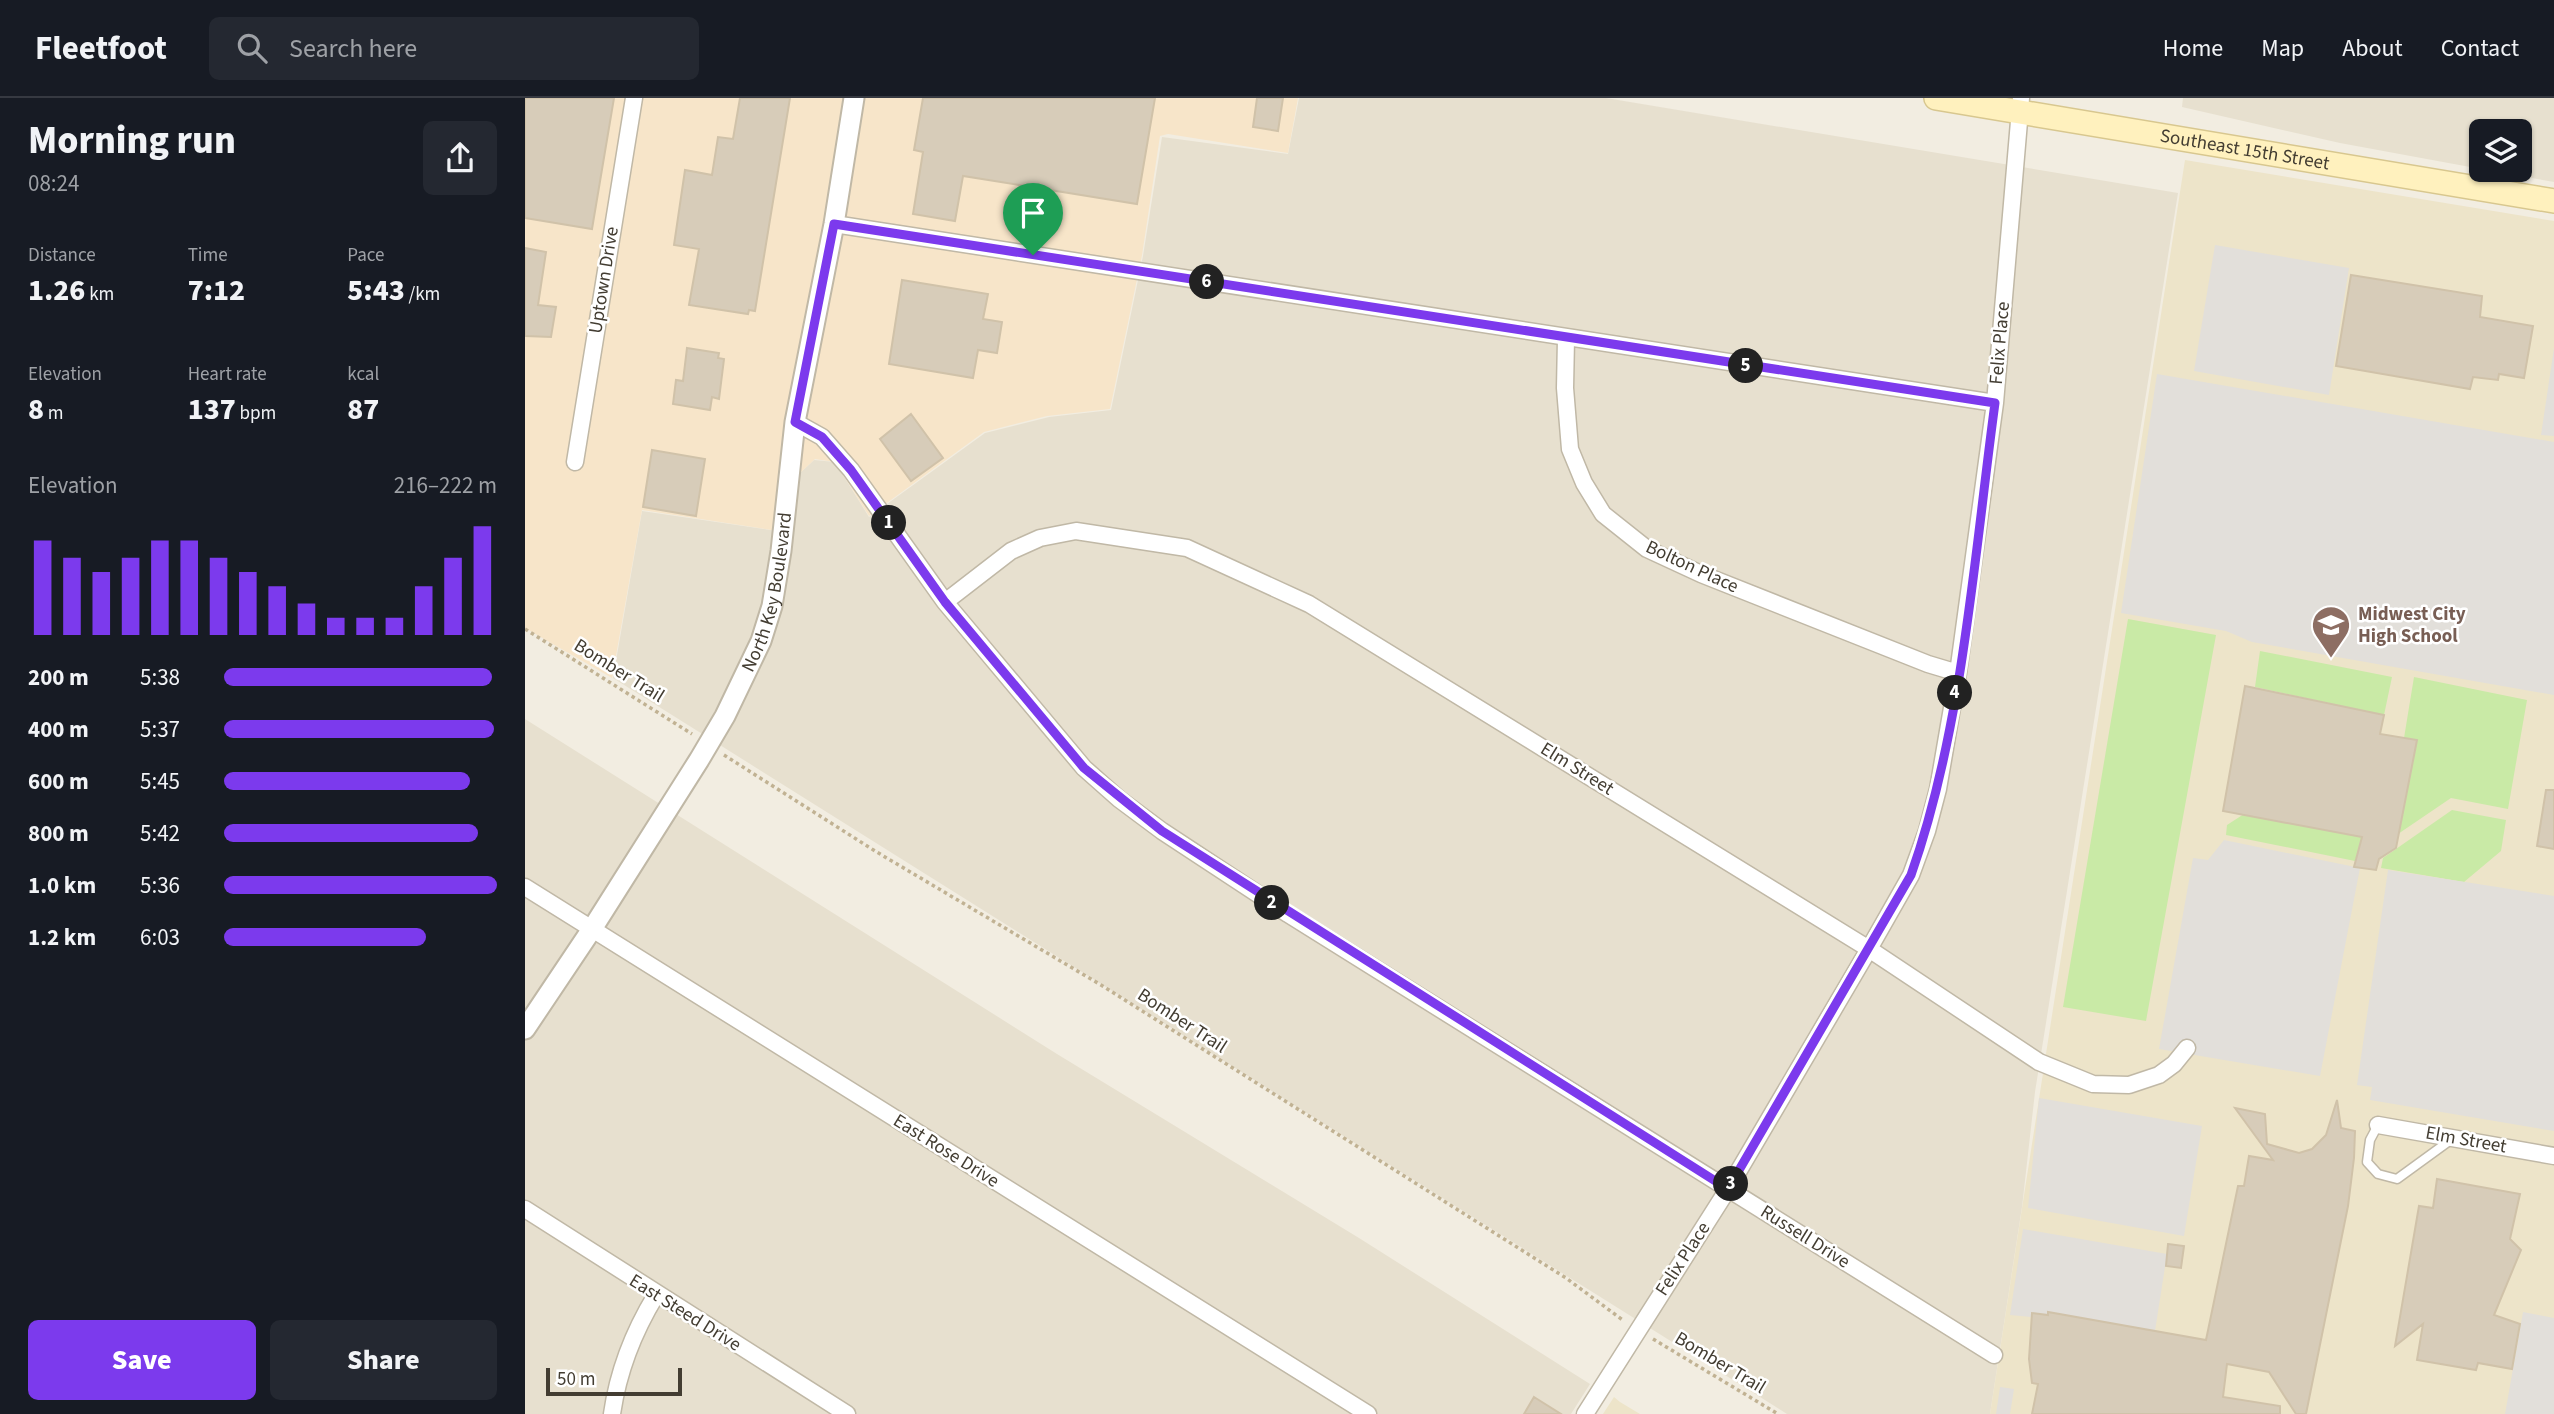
<!DOCTYPE html>
<meta charset="utf-8">
<style>
:root{--surface:#171b24;--page:#242831;--text:#f1f3f6;--muted:#9ea1a6;--line:#363941;--accent:#7c3aed}
body{margin:0;font-family:"Source Sans 3",sans-serif;background:var(--page);color:var(--text);height:100vh;display:flex;flex-direction:column;font-size:26px;white-space:nowrap}
*{box-sizing:border-box;margin:0}
p{font-size:23px;color:var(--muted)}
.icon{flex:none;width:38px;height:38px;fill:none;stroke:currentColor;stroke-width:2;stroke-linecap:round;stroke-linejoin:round}
.map{position:relative;flex:1;overflow:hidden}
.sheet{display:flex;flex-direction:column;background:var(--surface);width:525px}
.sheet>*{flex:none}
.buttons{position:absolute;left:1944px;top:21px;display:grid;gap:14px}
.buttons a{display:grid;place-items:center;width:63px;height:63px;border-radius:10px;background:var(--surface);box-shadow:0 2px 5px #0004;font-size:35px}
.scale{position:absolute;left:21px;bottom:18px;width:136px;box-sizing:border-box;padding-left:7px;border:4px solid #433d32;border-top:0;font-size:19px;line-height:24px;white-space:nowrap;color:#433d32;-webkit-text-stroke:5px #fff;paint-order:stroke}
.pin{position:absolute;display:grid;place-items:center;width:60px;height:60px;color:#fff;margin:-72px -30px;border-radius:50% 50% 50% 0;rotate:-45deg;box-shadow:0 0 7px #0007}
.pin .icon{rotate:45deg}
.km{position:absolute;width:35px;height:35px;margin:-18px;border-radius:50%;background:#222;color:#fff;font-size:19px;line-height:35px;text-align:center}
.round{display:grid;place-items:center;flex:none;width:74px;height:74px;border-radius:10px;background:var(--page)}
.head{display:flex;align-items:center;justify-content:space-between;height:119px;padding:0 28px}
h1{font-size:38px;font-weight:800;line-height:52px}
.metrics{display:grid;grid-template-columns:repeat(3,1fr);gap:10px;height:119px;padding:7px 28px}
.metrics div{display:grid;align-content:center}
.metrics b{font-size:30px;font-weight:800}
.metrics small{font-size:19px;font-weight:400}
.metrics p{font-size:19px}
.chart{height:196px;padding:14px 28px}
.chart p{display:flex;justify-content:space-between}
.chart svg{width:100%;height:126px;margin-top:7px;stroke:var(--accent);stroke-width:6}
.button{display:flex;gap:14px;margin-top:auto;padding:14px 28px}
.button a{flex:1;height:80px;border-radius:10px;background:var(--accent);color:#fff;font-size:28px;font-weight:800;line-height:80px;text-align:center}
.button a+a{background:var(--page);color:var(--text)}
ul{padding:0 28px;list-style:none;font-size:23px}
li{display:grid;grid-template-columns:112px 84px 1fr;align-items:center;height:52px}
li i{height:18px;border-radius:9px;background:var(--accent)}
header{display:flex;align-items:center;gap:42px;box-sizing:border-box;height:98px;padding:0 35px;background:var(--surface);border-bottom:2px solid var(--line)}
header strong{font-size:33px}
nav{display:flex;gap:38px;margin-inline-start:auto;font-size:24px}
.search{width:490px;height:63px;background:var(--page);display:flex;align-items:center;gap:18px;box-sizing:border-box;padding:0 24px;border-radius:10px;color:var(--muted);font-size:26px}
main{display:flex;flex:1;min-height:0}
.map>svg:first-child{display:block}
</style>
<header>
<strong>Fleetfoot</strong>
<div class="search"><svg class="icon" aria-label="search" viewBox="0 0 24 24"><circle cx="10" cy="10" r="6"/><path d="M15 15l6 6"/></svg>Search here</div>
<nav><a>Home</a><a>Map</a><a>About</a><a>Contact</a></nav>
</header>
<main>
<section class="sheet">
<div class="head"><div><h1>Morning run</h1><p>08:24</p></div><a class="round"><svg class="icon" aria-label="share" viewBox="0 0 24 24"><path d="M12 15V3M7 8l5-5 5 5M5 13v7h14v-7"/></svg></a></div>
<div class="metrics">
<div><p>Distance</p><b>1.26<small> km</small></b></div>
<div><p>Time</p><b>7:12</b></div>
<div><p>Pace</p><b>5:43<small> /km</small></b></div>
</div>
<div class="metrics">
<div><p>Elevation</p><b>8<small> m</small></b></div>
<div><p>Heart rate</p><b>137<small> bpm</small></b></div>
<div><p>kcal</p><b>87</b></div>
</div>
<div class="chart"><p><span>Elevation</span>216–222 m</p>
<svg viewBox="0 0 160 44" preserveAspectRatio="none"><path d="M5 44V11M15 44V17M25 44V22M35 44V17M45 44V11M55 44V11M65 44V17M75 44V22M85 44V27M95 44V33M105 44V38M115 44V38M125 44V38M135 44V27M145 44V17M155 44V6"/></svg>
</div>
<ul>
<li><b>200 m</b>5:38<i style="width:98%"></i></li>
<li><b>400 m</b>5:37<i style="width:99%"></i></li>
<li><b>600 m</b>5:45<i style="width:90%"></i></li>
<li><b>800 m</b>5:42<i style="width:93%"></i></li>
<li><b>1.0 km</b>5:36<i style="width:100%"></i></li>
<li><b>1.2 km</b>6:03<i style="width:74%"></i></li>
</ul>
<div class="button"><a>Save</a><a>Share</a></div>
</section>
<div class="map">
<svg width="2029" height="1316" viewBox="0 0 2029 1316">
<rect width="100%" height="100%" fill="#f2ede1"/>
<!-- residential -->
<path fill="#e7e0cf" d="M774,0H1081L1653,95L1510,994L1497,1109L1465,1316H1262L88,580L117,413L266,435L275,375L289,362L310,364L344,419L460,335L524,319L586,312L618,158L637,39L763,56Z
M1658,0H2029V84L1962,72H1995V33H1956V71L1815,45L1657,9Z
M0,621L532,956L834,1140L1065,1286L1046,1316H0Z"/>
<!-- commercial -->
<path fill="#f7e5c9" d="M0,0H773L763,55L643,36L635,38L617,157L585,311L522,318L459,334L344,418L310,364L290,361L275,375L266,435L117,412L87,580L0,530Z"/>
<!-- education -->
<path fill="#ede4c9" d="M1660,62L2029,123V1316H1465Z
M1089,1299L1095,1304L1115,1316H1078Z"/>
<!-- green -->
<path fill="#c9eaa6" d="M1603,521L1691,537L1621,923L1538,909Z
M1735,553L1867,579L1859,617L1730,589Z
M1889,579L2002,602L1983,711L1926,700L1873,736L1879,640Z
M1927,712L1981,722L1976,753L1939,784L1856,770L1858,760Z
M1719,716L1837,739L1830,763L1701,737L1702,727Z"/>
<!-- parking -->
<path fill="#e2dfda" d="M1690,147L1824,170L1804,297L1669,273Z
M2029,250V338L2016,337Z
M1632,276L2029,344V597L1727,544L1701,533L1596,515Z
M1699,742L1835,770L1795,978L1634,951L1668,760L1683,762Z
M1863,772L2029,798V1033L1845,1002L1847,989L1832,987Z
M1514,1000L1677,1028L1659,1138L1503,1110Z
M1498,1131L1642,1156L1630,1233L1524,1214L1523,1217L1508,1215L1506,1219L1485,1217Z
M1998,1214L2029,1220V1316H1980Z
M1475,1289L1489,1291L1485,1316H1471Z"/>
<!-- building -->
<path fill="#d7ccb9" stroke="#d0c2a9" stroke-width="2" d="M0,0H89L67,131L0,120Z
M215,0H265L230,213L224,212L223,216L164,207L174,151L149,147L160,72L187,77L193,39L208,41Z
M398,0H630L612,106L438,78L430,123L388,116L398,54L389,52Z
M732,0H758L753,33L728,29Z
M0,150L21,154L13,207L31,209L26,239L0,238Z
M1826,177L1957,198L1955,219L2008,228L1999,280L1974,276L1973,282L1948,279L1945,291L1811,268Z
M377,182L463,196L458,221L477,224L472,255L453,252L448,280L364,266Z
M162,250L194,255L193,260L199,261L194,301L187,299L185,312L148,306L151,282L158,283Z
M386,316L418,360L386,383L355,341Z
M127,352L180,361L171,418L118,409Z
M1720,588L1859,617L1855,636L1892,642L1871,750L1854,761L1851,772L1829,769L1837,739L1698,713Z
M2021,692H2029V751L2012,748Z
M1812,1002L1816,1030L1830,1033L1829,1060L1823,1108L1781,1316H1771L1744,1274L1702,1266L1698,1299L1755,1308V1316H1507L1513,1286L1507,1285L1504,1261L1507,1215L1523,1217V1214L1681,1242L1713,1088H1719L1724,1058L1748,1062L1710,1010L1740,1016L1742,1046L1774,1055L1787,1051L1801,1037Z
M1912,1081L1995,1096L1985,1141L1996,1152L1969,1217L1995,1226L1987,1271L1953,1265L1951,1272L1892,1262L1898,1226L1870,1248L1894,1108L1908,1110Z
M1643,1146L1659,1148L1656,1170L1641,1168Z
M1009,1299L1036,1316H999Z"/>
<g fill="none" stroke-linecap="round" stroke-linejoin="round">
<!-- service casing -->
<g stroke="#c0b8a6" stroke-width="11">
<path id="service" d="M1853,1027L1845,1042L1842,1064L1853,1076L1872,1081L1927,1041"/>
</g>
<!-- minor casing -->
<g stroke="#c0b8a6" stroke-width="19">
<path id="minor" d="M309,126L1470,305
M1041,241L1040,290L1045,351L1059,385L1078,416L1122,451L1176,476L1403,566L1433,575
M270,324L297,339L326,372L420,504L559,670L594,701L637,733L763,816L1469,1257
M50,364L109,0
M420,504L486,453L515,440L551,433L662,450L784,506L1344,851L1514,964L1568,986L1604,987L1634,977L1649,966L1662,950
M0,789L843,1316
M1853,1027L2029,1058
M0,1111L322,1316
M87,1316C93,1274 109,1233 131,1197
M1060,1316L1203,1091L1344,851L1386,777L1402,733L1413,691L1433,575L1470,305L1496,0"/>
</g>
<!-- tertiary casing -->
<g stroke="#c0b8a6" stroke-width="23">
<g id="tertiary">
<path id="s1" d="M0,931L67,831L174,662L200,618L236,543L247,508L256,453L270,324L309,126L329,0"/>
</g>
</g>
<!-- secondary casing -->
<g stroke="#d8c78f" stroke-width="26">
<g id="secondary">
<path id="s2" d="M1411,0L2029,103"/>
</g>
</g>
<!-- path -->
<path stroke="#c1b293" stroke-width="3.5" stroke-dasharray="3.5 3.5" stroke-linecap="butt" d="M0,531L167,636
M199,657L350,753L576,887L1041,1180L1099,1223
M1128,1241L1253,1316"/>
<!-- service -->
<use href="#service" stroke="#fff" stroke-width="8"/>
<!-- minor -->
<use href="#minor" stroke="#fff" stroke-width="16"/>
<!-- tertiary -->
<use href="#tertiary" stroke="#fff" stroke-width="19"/>
<!-- secondary -->
<use href="#secondary" stroke="#fff1be" stroke-width="23"/>
</g>
<g fill="none" stroke-linecap="round" stroke-linejoin="round">
<!-- route casing -->
<g stroke="#fff" stroke-width="14">
<path id="route" d="M309,126L1470,305C1449,459 1438,630 1386,777L1203,1091L637,733L559,670L420,504L326,372L297,339L270,324Z"/>
</g>
<!-- route -->
<use href="#route" stroke="#7c3aed" stroke-width="9"/>
</g>
<!-- icons -->
<defs>
<g id="school-pin" transform="scale(2.0125)"><path d="M0 17L-7.5 6A9.5 9.5 0 1 1 7.5 6Z" fill="#8d6e63" stroke="#fff"/><path d="M0-5L7-2L0 1L-7-2ZM-4 1L0 2.5L4 1V4Q0 6-4 4Z" fill="#fff"/></g>
</defs>
<g fill-rule="evenodd">
<use href="#school-pin" x="1806" y="527"/>
</g>
<g text-anchor="middle" dominant-baseline="central" stroke-width="5" stroke-linejoin="round" paint-order="stroke">
<!-- street labels -->
<g font-size="19" fill="#433d32" stroke="#fff">
<text stroke="none"><textPath href="#s2" startOffset="313">Southeast 15th Street</textPath></text>
<text transform="translate(79 182) rotate(-81)">Uptown Drive</text>
<text transform="translate(1475 245) rotate(-85)">Felix Place</text>
<text transform="translate(1167 469) rotate(25)">Bolton Place</text>
<text stroke="none"><textPath href="#s1" startOffset="504">North Key Boulevard</textPath></text>
<text transform="translate(94 573) rotate(32)">Bomber Trail</text>
<text transform="translate(1052 671) rotate(32)">Elm Street</text>
<text transform="translate(657 923) rotate(33)">Bomber Trail</text>
<text transform="translate(1941 1042) rotate(10)">Elm Street</text>
<text transform="translate(421 1053) rotate(32)">East Rose Drive</text>
<text transform="translate(1280 1139) rotate(32)">Russell Drive</text>
<text transform="translate(1158 1161) rotate(-57)">Felix Place</text>
<text transform="translate(160 1215) rotate(32)">East Steed Drive</text>
<text transform="translate(1195 1265) rotate(31)">Bomber Trail</text>
</g>
<!-- education labels -->
<g font-size="19" font-weight="bold" fill="#785e54" stroke="#fff" text-anchor="start">
<text x="1833" y="516">Midwest City<tspan x="1833" dy="22">High School</tspan></text>
</g>
</g>
</svg>
<div class="buttons">
<a><svg class="icon" aria-label="layers" viewBox="0 0 24 24"><path d="M12 4l9 5-9 5-9-5zM3 14l9 5 9-5"/></svg></a>
</div>
<div class="scale">50 m</div>
<div class="pin" style="left:508px;top:157px;background:#1e9e55"><svg class="icon" aria-label="arrive" viewBox="0 0 24 24"><path d="M6 21V4h12l-3 4 3 4H6"/></svg></div>
<b class="km" style="left:364px;top:425px">1</b>
<b class="km" style="left:747px;top:805px">2</b>
<b class="km" style="left:1206px;top:1086px">3</b>
<b class="km" style="left:1430px;top:595px">4</b>
<b class="km" style="left:1221px;top:268px">5</b>
<b class="km" style="left:682px;top:184px">6</b>
</div>
</main>
